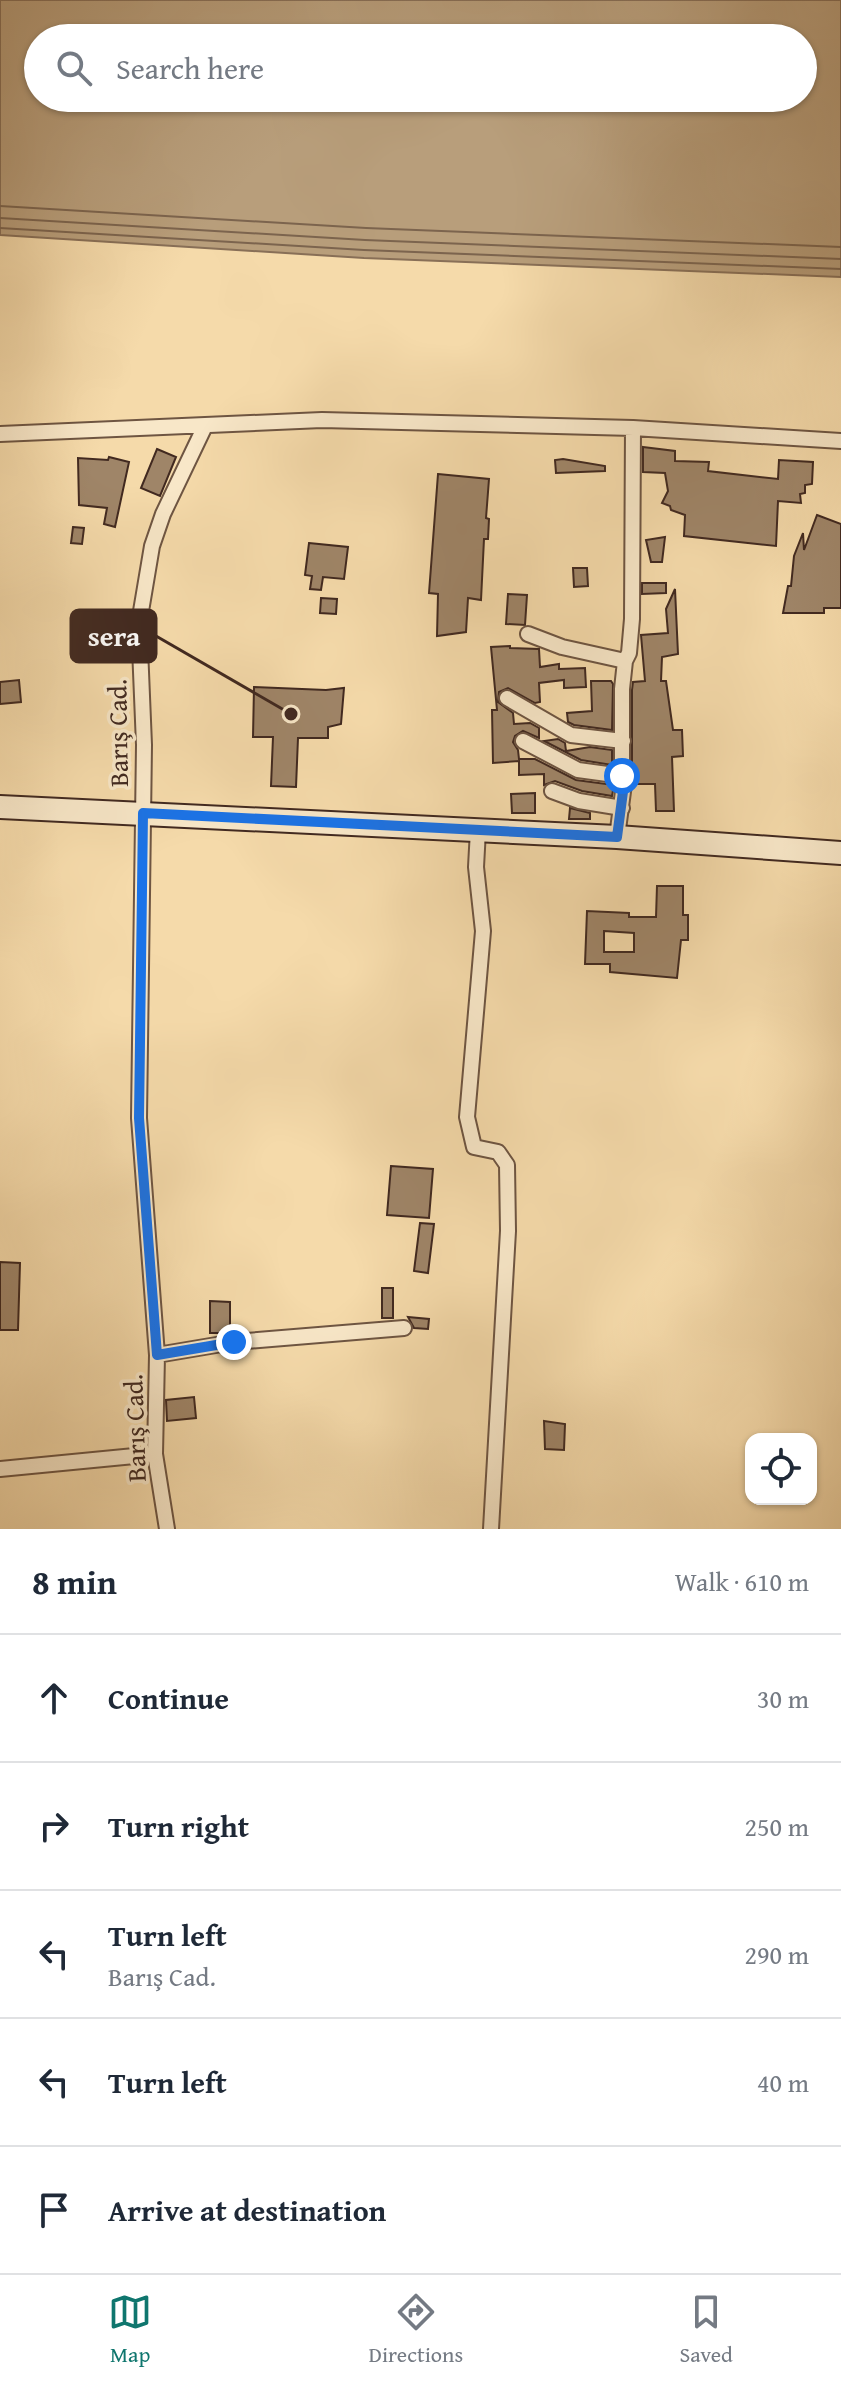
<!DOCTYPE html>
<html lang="en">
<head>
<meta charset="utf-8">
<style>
  body { margin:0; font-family:"Gentium Book Plus",serif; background:#f6f6f7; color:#1f2937 }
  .controls { position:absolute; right:24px; bottom:24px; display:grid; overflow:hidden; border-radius:16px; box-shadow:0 2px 6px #0004 }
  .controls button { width:72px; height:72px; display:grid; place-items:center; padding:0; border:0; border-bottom:2px solid #e0e1e3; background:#fff; color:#1f2937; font:40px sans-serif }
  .stop { position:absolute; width:24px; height:24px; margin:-18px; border:6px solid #1a73e8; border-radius:50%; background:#fff }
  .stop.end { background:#1a73e8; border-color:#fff; box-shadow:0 2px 8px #0008 }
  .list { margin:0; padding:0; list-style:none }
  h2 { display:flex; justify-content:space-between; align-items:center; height:104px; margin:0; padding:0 32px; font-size:34px }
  h2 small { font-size:26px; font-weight:400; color:#747a83 }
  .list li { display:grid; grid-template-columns:52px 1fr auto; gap:24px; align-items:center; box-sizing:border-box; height:128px; padding:0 32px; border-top:2px solid #e0e1e3 }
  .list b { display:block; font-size:30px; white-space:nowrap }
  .list p { margin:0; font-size:26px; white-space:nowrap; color:#747a83 }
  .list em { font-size:26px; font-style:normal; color:#747a83 }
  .icon { flex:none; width:44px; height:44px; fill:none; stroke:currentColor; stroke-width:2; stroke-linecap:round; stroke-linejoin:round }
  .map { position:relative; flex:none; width:841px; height:1529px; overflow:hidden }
  .search { position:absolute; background:#fff; box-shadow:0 2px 6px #0004; left:24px; right:24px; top:24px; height:88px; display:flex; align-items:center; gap:20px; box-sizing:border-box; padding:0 28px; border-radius:44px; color:#747a83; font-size:30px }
  .sheet { height:744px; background:#fff }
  nav { display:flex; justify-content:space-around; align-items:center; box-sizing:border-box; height:112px; border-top:2px solid #e0e1e3; background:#fff; font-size:22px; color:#747a83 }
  nav a { display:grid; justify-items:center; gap:4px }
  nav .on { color:#0f766e }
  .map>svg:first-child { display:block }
  .water { fill:#b89e7b; stroke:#886f57; stroke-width:2; fill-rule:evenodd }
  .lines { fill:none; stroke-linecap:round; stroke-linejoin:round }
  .shore { stroke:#7c644e; stroke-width:2 }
  .building { fill:#9f8568; stroke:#412920; stroke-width:2; fill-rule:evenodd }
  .minor-casing { stroke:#6e5542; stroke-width:18 }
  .secondary-casing { stroke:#412920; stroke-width:26 }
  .minor { stroke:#f8e7c8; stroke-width:14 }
  .secondary { stroke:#f8e7c8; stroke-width:22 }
  .route { stroke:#1a73e8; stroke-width:10 }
  .labels { text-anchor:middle; stroke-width:7; stroke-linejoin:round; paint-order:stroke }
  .street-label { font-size:26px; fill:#412920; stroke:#f8e7c8 }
  .leader { fill:none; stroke:#412920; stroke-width:3 }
  .callout-dot { fill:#412920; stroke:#f8e7c8; stroke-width:3 }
  .callout { fill:#412920; stroke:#412920; stroke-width:3 }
  .callout-label { font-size:28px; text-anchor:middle; font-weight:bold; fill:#fff }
</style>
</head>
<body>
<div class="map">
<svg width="841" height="1529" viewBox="0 0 841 1529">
  <rect width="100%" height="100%" fill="#f5daaa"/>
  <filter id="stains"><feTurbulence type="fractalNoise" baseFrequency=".0025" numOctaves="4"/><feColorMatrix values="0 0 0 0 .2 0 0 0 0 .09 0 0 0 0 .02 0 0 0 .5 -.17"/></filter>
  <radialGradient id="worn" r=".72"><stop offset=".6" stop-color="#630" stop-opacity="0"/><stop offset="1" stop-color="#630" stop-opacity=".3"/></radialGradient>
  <path class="water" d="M0,0H841V277L364,258L0,235ZM38,38H803V98H38Z"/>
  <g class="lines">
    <path class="shore" d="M0,206L366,228L841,247
      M0,218L365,240L841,259
      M0,228L364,250L841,269"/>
  </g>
  <path class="building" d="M643,447L675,451V461L709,462L708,471L778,479L779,460L813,462L812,484L805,485V493L800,494L801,503L778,501L776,546L684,536L685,515L671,510L670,506L662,503L668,491L665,473L643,472Z
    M157,449L176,457L160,496L141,488Z
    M109,457L129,462L115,527L104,524L107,508L79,505L78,458L108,460Z
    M563,459L605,466V471L556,473L555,460Z
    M438,474L489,479L486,518L489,519L488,539H484L481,600L468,598L466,632L437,636L438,594L429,593Z
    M817,515L841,524V608H824V613H783L788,586H791L794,556L803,533L804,550Z
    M73,527L84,528L82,544L71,543Z
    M665,537L662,562H651L646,540Z
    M309,543L348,547L344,579L323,577L321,590L310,589L312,576L305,575Z
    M573,568H587L588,586L574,587Z
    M642,583H666V593L642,594Z
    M675,589L678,654L662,657L661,681H666L673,730H682L683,756L672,757L674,811H656L655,784H634L632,775V690L633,682L645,681L641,635L668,633L666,609Z
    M508,594L527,595L525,625L506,624Z
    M321,598L337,599L336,614L320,613Z
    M97,610L127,613L124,638L94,636Z
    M510,646V648L539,649L540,667L559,664V669L585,668L586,687L564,688V680L539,683L540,702L535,703L508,688L499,692L498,702L513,713L514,724L530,723L539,728V738L523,731L515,736L513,742L518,750L519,759H535L576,780L614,785L612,796L582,791L555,781L544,785V774L519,775V761L493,763L492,710H497L491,647Z
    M19,680L21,702L0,704V682Z
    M591,681H611L613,684L612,730L574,725L568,722L567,713L592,711Z
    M254,687L326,690L344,688L341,724L328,727V738H298L296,787L271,786L273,737H253Z
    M558,739L565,743L566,751L590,747L612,750V765L581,760L544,741Z
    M535,793V813H512L511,794Z
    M570,808L590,813V819H569Z
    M657,886H683V915H688V940H681L677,978L610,972V964H585L587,911L629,913V917H656ZM604,931L634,933V952H604Z
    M391,1166L433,1169L429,1218L387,1215Z
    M420,1223L434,1224L428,1273L414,1271Z
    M0,1262L20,1263L18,1330H0Z
    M382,1288H393V1318H382Z
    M210,1301L230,1302V1333H210Z
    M408,1317L429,1319L428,1329L414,1328Z
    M194,1397L196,1418L167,1421L166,1400Z
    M544,1421L565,1424L564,1450L545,1449Z"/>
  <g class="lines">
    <g class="minor-casing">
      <path id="minor" d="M0,434L322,420L633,428L841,441
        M528,634L562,647L625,661
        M507,698L571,735L623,741
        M523,741L578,770L622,776
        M552,791L579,801L622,808
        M478,830L476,867L483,931L467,1117L474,1147L498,1152L507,1165L508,1231L491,1529
        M617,837L624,784L622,776V689L625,661L629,653L632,619L633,428
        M157,1355L234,1342L404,1328
        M0,1469L155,1454
        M167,1529L155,1454L157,1355L139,1118L144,745L139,623L152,546L163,514L205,426"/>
    </g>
    <g class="secondary-casing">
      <path id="secondary" d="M0,807L617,837L841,853"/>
    </g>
    <use href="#minor" class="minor"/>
    <use href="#secondary" class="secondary"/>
  </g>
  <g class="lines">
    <path class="route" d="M234,1342L157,1355L139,1118L143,813L617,837L624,784L622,776"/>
  </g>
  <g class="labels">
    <g class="street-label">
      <text transform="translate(118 733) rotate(-91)" y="9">Barış Cad.</text>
      <text transform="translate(135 1428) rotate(-92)" y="9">Barış Cad.</text>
    </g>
  </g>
  <path class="leader" d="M291 714L156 636"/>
  <circle class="callout-dot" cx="291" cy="714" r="8"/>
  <rect class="callout" x="71" y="610" width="85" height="52" rx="8"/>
  <g class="callout-label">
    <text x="114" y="646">sera</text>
  </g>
  <rect width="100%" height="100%" filter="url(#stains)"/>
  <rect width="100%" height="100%" fill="url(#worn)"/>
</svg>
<div class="controls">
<button><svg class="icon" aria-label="locate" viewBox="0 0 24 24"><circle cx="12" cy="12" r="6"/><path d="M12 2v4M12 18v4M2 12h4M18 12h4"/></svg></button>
</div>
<div class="stop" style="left:622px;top:776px"></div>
<div class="stop end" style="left:234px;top:1342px"></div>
<div class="search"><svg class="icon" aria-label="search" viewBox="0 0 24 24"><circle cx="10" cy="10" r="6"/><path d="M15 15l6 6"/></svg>Search here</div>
</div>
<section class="sheet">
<h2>8 min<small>Walk · 610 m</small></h2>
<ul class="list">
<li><svg class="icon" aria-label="ahead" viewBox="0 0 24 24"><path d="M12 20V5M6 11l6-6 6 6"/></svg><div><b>Continue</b></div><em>30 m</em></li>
<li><svg class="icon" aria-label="right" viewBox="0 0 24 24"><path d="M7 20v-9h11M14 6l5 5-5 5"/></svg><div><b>Turn right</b></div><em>250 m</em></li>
<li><svg class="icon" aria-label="left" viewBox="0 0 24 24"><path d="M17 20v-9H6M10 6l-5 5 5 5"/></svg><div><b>Turn left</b><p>Barış Cad.</p></div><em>290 m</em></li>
<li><svg class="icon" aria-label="left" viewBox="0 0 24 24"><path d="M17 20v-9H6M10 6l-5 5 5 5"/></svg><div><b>Turn left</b></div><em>40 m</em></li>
<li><svg class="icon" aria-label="arrive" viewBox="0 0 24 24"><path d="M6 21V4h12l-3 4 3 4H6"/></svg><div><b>Arrive at destination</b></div></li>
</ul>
</section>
<nav>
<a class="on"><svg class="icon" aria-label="map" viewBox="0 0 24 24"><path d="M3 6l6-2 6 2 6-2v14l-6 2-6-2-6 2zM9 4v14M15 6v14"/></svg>Map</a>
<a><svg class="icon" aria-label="directions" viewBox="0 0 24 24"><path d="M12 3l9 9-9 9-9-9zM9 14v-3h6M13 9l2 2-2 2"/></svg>Directions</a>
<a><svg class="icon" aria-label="saved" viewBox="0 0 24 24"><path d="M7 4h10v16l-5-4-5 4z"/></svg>Saved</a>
</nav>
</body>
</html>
